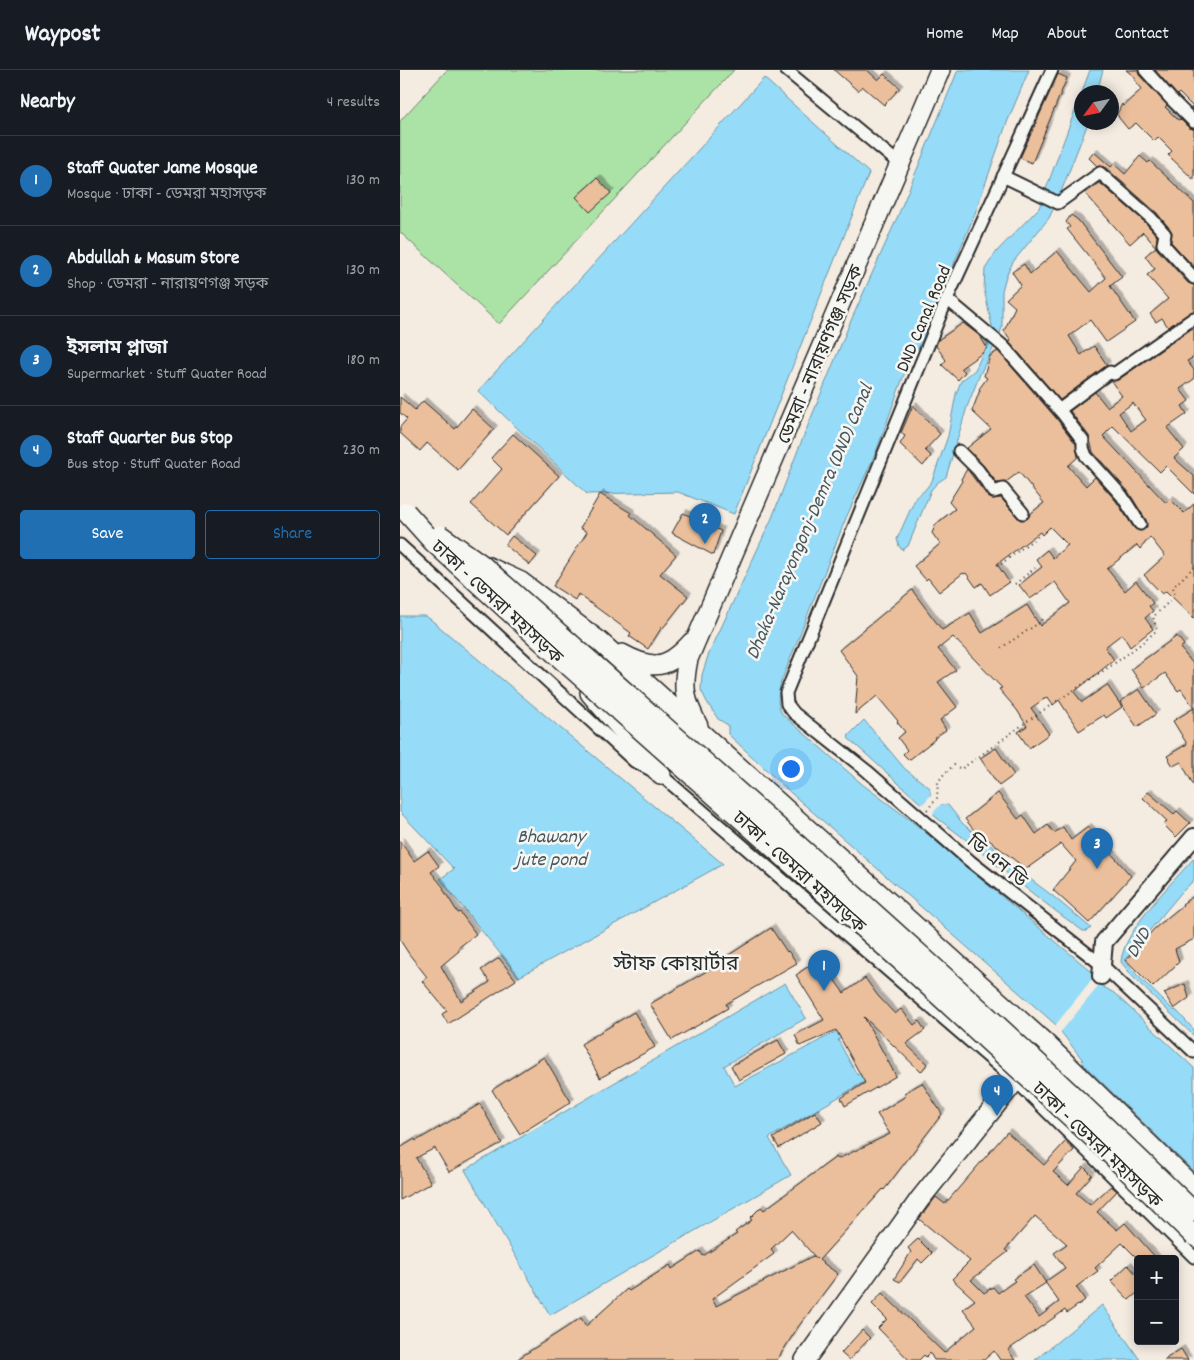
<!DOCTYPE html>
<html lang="en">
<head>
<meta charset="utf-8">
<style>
  body { margin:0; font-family:Dekko,"Noto Sans Bengali",sans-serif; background:#20242c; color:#f1f3f6 }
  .controls { position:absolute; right:15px; bottom:15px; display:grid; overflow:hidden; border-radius:5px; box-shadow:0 2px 12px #0003 }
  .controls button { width:45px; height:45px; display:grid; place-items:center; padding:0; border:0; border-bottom:1px solid #363941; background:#171b24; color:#f1f3f6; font:25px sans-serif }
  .compass { position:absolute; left:674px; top:15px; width:45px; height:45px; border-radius:50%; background:#171b24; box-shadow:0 2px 12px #0003; rotate:237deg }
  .you { position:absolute; left:390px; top:698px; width:18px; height:18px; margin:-12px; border:4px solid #fff; border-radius:50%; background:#1a73e8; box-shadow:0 0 0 8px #1a73e833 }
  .badge { display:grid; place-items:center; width:32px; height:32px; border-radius:50%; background:#1f6fb2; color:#fff; font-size:16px; font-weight:700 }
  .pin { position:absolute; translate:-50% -41px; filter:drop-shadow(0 1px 2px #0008) }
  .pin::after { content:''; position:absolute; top:26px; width:18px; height:15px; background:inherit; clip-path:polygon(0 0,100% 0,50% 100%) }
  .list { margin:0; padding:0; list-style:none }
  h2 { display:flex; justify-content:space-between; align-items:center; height:65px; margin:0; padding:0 20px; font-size:21px }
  h2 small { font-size:16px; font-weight:400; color:#9ea1a6 }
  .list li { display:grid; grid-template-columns:32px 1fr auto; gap:15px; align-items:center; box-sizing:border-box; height:90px; padding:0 20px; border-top:1px solid #363941 }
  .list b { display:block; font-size:19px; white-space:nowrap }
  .list p { margin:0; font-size:16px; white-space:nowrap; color:#9ea1a6 }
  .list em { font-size:16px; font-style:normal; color:#9ea1a6 }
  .actions { display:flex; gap:10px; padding:15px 20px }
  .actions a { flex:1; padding:11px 0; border:1px solid #1f6fb2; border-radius:5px; text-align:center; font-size:18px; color:#1f6fb2 }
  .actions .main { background:#1f6fb2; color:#fff }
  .map { position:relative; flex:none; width:794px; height:1290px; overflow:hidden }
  header { display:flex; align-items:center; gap:30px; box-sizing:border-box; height:70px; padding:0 25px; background:#171b24; border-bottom:1px solid #363941 }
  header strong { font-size:24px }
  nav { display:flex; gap:28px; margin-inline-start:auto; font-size:18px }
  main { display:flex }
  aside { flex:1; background:#171b24 }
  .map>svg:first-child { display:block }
  .green { fill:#abe3a7; stroke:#6b8769 }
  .water { fill:#96dcf8; stroke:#6b95a6 }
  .pier { fill:#f4ebe1 }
  .building { fill:#ebbf9b; stroke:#2b2b2b; fill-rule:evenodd; filter:url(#shadow) }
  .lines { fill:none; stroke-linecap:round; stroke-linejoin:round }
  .street-casing { stroke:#2b2b2b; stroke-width:15 }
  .secondary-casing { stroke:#2b2b2b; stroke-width:20 }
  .primary-casing { stroke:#2b2b2b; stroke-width:22 }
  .path { stroke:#2b2b2b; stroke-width:2; stroke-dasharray:1 4; stroke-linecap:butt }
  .street { stroke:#f6f6f2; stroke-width:11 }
  .secondary { stroke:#f6f6f2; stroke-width:16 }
  .primary { stroke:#f6f6f2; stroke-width:19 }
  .primary-bridge-casing { stroke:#2b2b2b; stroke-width:22; stroke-linecap:butt }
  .primary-bridge { stroke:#f6f6f2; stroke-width:19 }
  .labels { text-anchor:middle; stroke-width:5; stroke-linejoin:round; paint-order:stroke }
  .street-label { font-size:19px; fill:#2b2b2b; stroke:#f6f6f2 }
  .water-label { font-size:20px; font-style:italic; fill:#46575e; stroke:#f6f6f2 }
  .quarter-label { font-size:21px; fill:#2b2b2b; stroke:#f6f6f2 }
</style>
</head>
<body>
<header>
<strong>Waypost</strong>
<nav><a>Home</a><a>Map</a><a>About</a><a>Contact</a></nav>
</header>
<main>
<aside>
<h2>Nearby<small>4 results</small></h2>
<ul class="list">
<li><span class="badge">1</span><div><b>Staff Quater Jame Mosque</b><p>Mosque · ঢাকা - ডেমরা মহাসড়ক</p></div><em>130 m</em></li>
<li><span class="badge">2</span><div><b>Abdullah &amp; Masum Store</b><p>Shop · ডেমরা - নারায়ণগঞ্জ সড়ক</p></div><em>130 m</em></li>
<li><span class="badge">3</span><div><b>ইসলাম প্লাজা</b><p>Supermarket · Stuff Quater Road</p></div><em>180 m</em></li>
<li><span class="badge">4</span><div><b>Staff Quarter Bus Stop</b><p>Bus stop · Stuff Quater Road</p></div><em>230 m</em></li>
</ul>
<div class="actions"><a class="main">Save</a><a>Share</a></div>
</aside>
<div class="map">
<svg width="794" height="1290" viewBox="0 0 794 1290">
  <defs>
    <filter id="shadow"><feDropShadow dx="3.5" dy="-3.5" stdDeviation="0" flood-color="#0004"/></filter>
  </defs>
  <rect width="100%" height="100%" fill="#f4ebe1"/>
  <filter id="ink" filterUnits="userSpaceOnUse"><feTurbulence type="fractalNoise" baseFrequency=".02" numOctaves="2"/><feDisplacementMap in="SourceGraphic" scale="10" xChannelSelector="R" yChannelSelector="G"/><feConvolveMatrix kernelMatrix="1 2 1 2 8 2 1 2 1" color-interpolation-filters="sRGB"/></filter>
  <g filter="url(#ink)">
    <path class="green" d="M47,0H334L99,254L0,162V51Z"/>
    <path class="water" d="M558,0H629L606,55L574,146L518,279L513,280L476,382L446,448L381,612C378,624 376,633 382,644L462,714L514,753L692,902L702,916L714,923L794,998V1102L683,994L682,989L655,954L391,723L328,664V655L318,649L307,632L301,620L302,605L308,586L372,448L398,380L449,255L497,148Z
      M690,0H703L697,22H682Z
      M364,8L469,103L334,444L278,422L187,424L78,321Z
      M681,24L682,52L688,53L659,127L649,148L613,192L606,206L602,221V257L599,267L580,304L567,337L546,407L537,413L531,420L508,476L502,480L499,476L497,469L516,427L524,421L532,411L548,366L556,324L561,311L575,300L593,261L584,219L585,199L597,181L639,138Z
      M0,546H25L30,549L323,794L119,907L40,809L54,799L0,742Z
      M464,650L505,699L530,718L531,726L541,734L548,735L563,754L594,778L597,784L654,827L691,858L686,861H683C652,839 623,816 594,793L590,785L585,784L537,748L448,668L449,665Z
      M794,788V810L780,824L725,890L736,904L773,940L777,941L794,960V966L733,907L721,892C723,861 773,812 794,788Z
      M385,913L406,948L324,996L335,1016L443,958L447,964L438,970L457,1005L467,1000L471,1008L369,1068L391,1105L150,1245L65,1100Z
      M702,1235L740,1290H635Z"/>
    <path class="pier" d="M530,718L533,719V725L548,735L541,734L533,743L535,751L516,733L523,734L531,725Z
      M696,904L702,912L659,964L654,957Z"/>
    <path class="building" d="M434,0H467L478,10L484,4L500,18L484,35L462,16L458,21Z
      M726,0H738L739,5L767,35L765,37L778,50L780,49L789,58L794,59V110L768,85L772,81L758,67L754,71L736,53L728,59L719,48L717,44L722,34L723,36L742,19L734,9L736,8Z
      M755,0H794V41L791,38L793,37L779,23L777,25Z
      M658,4L667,8L632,93L620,88Z
      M694,82L711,97L714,94L725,104L740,86L748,93L750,91L794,133V197L771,172L772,162L757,143L705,97L697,96L689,88Z
      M197,108L211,123L190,142L176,127Z
      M700,113L746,153L757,166L756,176L757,179L788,213L794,215V241L768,257L762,248L756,252L750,244L768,229L747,205L755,199L745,186L756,177L743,162L730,174L685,123Z
      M671,145L678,150L722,207L710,216L735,252L706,272L690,250L669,266L681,285L694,276L707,295L660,330L609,272L611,270L604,261L615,237L606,229L621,215L612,202L624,194L630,204L657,181L691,222L706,208L667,159L670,157L666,152Z
      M563,253L580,266L587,278L581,284L561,298L565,302L558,310L542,295L546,290L536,276L538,270Z
      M794,257V287L787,291L794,300V309L780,319L789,331L782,336L787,344L767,358L784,379L774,388L794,406V424L766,396L760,402L713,356L703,366L766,433L770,429L784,443L794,434V548L766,521L762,524L744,505L765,486L750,467L740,479L737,475L707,499L725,521L736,511L753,533L749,536L753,541L745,548L753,559L730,577L722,564L705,577L714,590L674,622L682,632L707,615L722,637L706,648L704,645L679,661L659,630L653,635L647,627L631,638L649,664L629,678L618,662L627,656L617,640L599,619L602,618L553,567L538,579L556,600L538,612L557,637L540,650L546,660L534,668L535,669L509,690L503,684L507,680L498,668L505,662L497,652L498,651L477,626L455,644L458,606L439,580L512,520L542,560L570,543L582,563L627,535L640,556L670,533L655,512L630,529L619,515L642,497L636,489L647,480L653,488L668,475L650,457L642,465L640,462L597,494L609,512L590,525L582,513L576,517L566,503L564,504L563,503L539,522L528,508L526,510L514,496L540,474L532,463L536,454L555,439L549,432L562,411L561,409L567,399L588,427L592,429L601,428L620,450L627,449L630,444L644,433L619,402L606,412L597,413L583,395L567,378L591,359L572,341L580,320L579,319L587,308L584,306L590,286L598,281L656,348L676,374L678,387L668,396L686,416L695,407L716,431L734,458L741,461L747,457L746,450L728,421L693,382L689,366L670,341L695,322L707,337L722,326L711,311L718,310ZM733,333L746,350L731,361L719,343Z
      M0,327L15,340L23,331L55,359L72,339L94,359L58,400L27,373L20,381L0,363V357L7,349L0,343Z
      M513,335L540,364L525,380L531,386L523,396L500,374L505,366L501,363Z
      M113,364L159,406L106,465L71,434L102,399L91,388Z
      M200,424L231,443L230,445L276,485L260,504L288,526L263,558L262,557L248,579L229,566L231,563L178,524L175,530L153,516L187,462L180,458Z
      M283,443L321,461L313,485L272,463Z
      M112,466L137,486L130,495L105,475Z
      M777,566L784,575L780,578L794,595V716L781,692L773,696L767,686L787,674L773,651L794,638L781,619L778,621L765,603L744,618L731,599Z
      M739,619L756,644L737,657L720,632Z
      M596,678L614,705L599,716L580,688Z
      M748,722L774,744L777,741L790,753L776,767L764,755L767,751L743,728Z
      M598,723L618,749L623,745L636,764L648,755L654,763L663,757L671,770L688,757L731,806L689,853L653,820L676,791L661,774L626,799L580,763L578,765L565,749Z
      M0,771L14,791L28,781L39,796L31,802L44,818L43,819L58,843L60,842L76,864L58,878L59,881L41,896L61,931L90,912L81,900L99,888L116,910L48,954L42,944L47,941L22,911L27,907L9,884L0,870Z
      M794,826V869L775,879L779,892L753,917L726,890L754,859L783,835L782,834Z
      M371,858L387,882L388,881L397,893L326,934L328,938L272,970L250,934L319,894L318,892Z
      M419,889L444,923L465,908L478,926L495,944L501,939L514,955L519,951L525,960L506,974L527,994L521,1002L464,947L496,1006L445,1036L441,1028L465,1013L436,960L400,976L395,965L424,950L396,905Z
      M785,914L789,928L774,939L764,923Z
      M234,942L255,977L200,1008L181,974Z
      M378,970L386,984L339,1010L331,996Z
      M144,987L171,1032L120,1064L92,1020Z
      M522,1013L542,1044L484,1120L483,1119L419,1190L438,1204L398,1257L377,1290H116L181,1248L186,1256L227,1219L229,1221L270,1195L272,1199L300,1181L303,1186L337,1164L335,1162L352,1150L350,1148L361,1137L364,1140L436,1087L438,1089L490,1064L477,1044L506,1026L504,1023ZM391,1160L417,1189L413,1186L316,1236L312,1229L374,1184L371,1179Z
      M80,1034L102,1073L49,1102L35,1078L16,1088L31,1113L0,1130V1078L15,1069L16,1071Z
      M415,1042L422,1052L379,1078L373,1068Z
      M607,1062L644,1095L665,1072L674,1080L653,1102L668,1115L684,1097L692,1105L676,1123L690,1135L711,1116L717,1121L697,1142L717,1160L725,1153L757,1189H738L722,1173L695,1198L698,1201L676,1217L685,1230L667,1243L665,1240L608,1280L615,1290H600L594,1281L584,1290H534L530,1283L526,1287L524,1285L519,1290H509L478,1258L487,1249L472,1234L482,1223L544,1283L576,1256L563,1239L575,1230L552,1209L570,1191L519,1149L536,1127L545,1134ZM635,1146L667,1174L654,1183L665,1198L645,1212L659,1232L639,1247L624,1227L646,1213L634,1195L613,1209L615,1211L598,1223L593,1217L584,1223L571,1210L608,1182L605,1180Z
      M518,1169L532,1183L522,1193L518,1189L500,1212L494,1209L511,1182L508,1178Z
      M728,1195L738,1206V1222L729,1230L711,1211Z
      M462,1260L470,1268L449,1290L441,1283Z
      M781,1279L788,1290H764Z"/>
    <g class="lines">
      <g class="street-casing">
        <path id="street" d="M386,0L501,95
          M652,0L547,229L386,623L387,634L394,643L467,701L570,791L703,896L794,982
          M745,0L770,28L794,52
          M603,106L658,133L700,103L751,148L765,164L763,174L794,208
          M547,229L603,276L662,343L683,371V378L686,386L722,426L740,454
          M659,340L710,302L714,304L794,248
          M559,381L578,400L594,422L603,419L623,443
          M0,475L234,691L261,705L615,1010L794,1187"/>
      </g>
      <g class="secondary-casing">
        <path id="secondary" d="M701,906L704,872L794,767"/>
      </g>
      <g class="primary-casing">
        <path id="primary" d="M86,496L121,512L199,571L645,973L794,1118
          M222,584C253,601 268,599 292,572
          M190,623L261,705
          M298,656C284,629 282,618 288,589L540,0
          M405,1290L520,1129L632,990"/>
      </g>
      <path class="path" d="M601,494L638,466
        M615,514L635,498
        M601,578L642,551L641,549
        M527,740L537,728L538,712L544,704L554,695L561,699C592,678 621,655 651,635C687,611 725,589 757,560L753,547L775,526L773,517L794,497"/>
      <use href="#street" class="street"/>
      <use href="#secondary" class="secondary"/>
      <use href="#primary" class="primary"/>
      <g class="primary-bridge-casing">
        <path id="primary-bridge" d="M6,442L33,472L161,589L510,899L701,1075L794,1166
          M40,465L81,494C320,707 565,917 794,1142"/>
      </g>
      <use href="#primary-bridge" class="primary-bridge"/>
    </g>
  </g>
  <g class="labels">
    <g class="street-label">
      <text transform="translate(522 248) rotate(-67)" y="7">DND Canal Road</text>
      <text transform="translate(419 284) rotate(-67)" y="7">ডেমরা - নারায়ণগঞ্জ সড়ক</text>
      <text transform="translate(98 531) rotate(43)" y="7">ঢাকা - ডেমরা মহাসড়ক</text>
      <text transform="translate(598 790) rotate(39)" y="7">ডি এন ডি</text>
      <text transform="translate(400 801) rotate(42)" y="7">ঢাকা - ডেমরা মহাসড়ক</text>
      <text transform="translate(698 1074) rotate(44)" y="7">ঢাকা - ডেমরা মহাসড়ক</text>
    </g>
    <g class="water-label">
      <text transform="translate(408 451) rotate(-67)" y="7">Dhaka-Narayongonj-Demra (DND) Canal</text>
      <text x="151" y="772">Bhawany<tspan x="151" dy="23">jute pond</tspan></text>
      <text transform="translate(737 872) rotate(-60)" y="7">DND</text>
    </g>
    <g class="quarter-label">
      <text x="276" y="900">স্টাফ কোয়ার্টার</text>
    </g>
  </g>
</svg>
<div class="controls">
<button>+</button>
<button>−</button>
</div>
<svg class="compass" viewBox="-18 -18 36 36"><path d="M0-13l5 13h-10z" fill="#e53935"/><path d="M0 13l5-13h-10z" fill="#9ea1a6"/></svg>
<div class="you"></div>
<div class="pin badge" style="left:424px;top:921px">1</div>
<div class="pin badge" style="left:305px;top:474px">2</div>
<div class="pin badge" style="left:697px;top:799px">3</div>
<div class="pin badge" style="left:597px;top:1046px">4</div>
</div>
</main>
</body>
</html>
